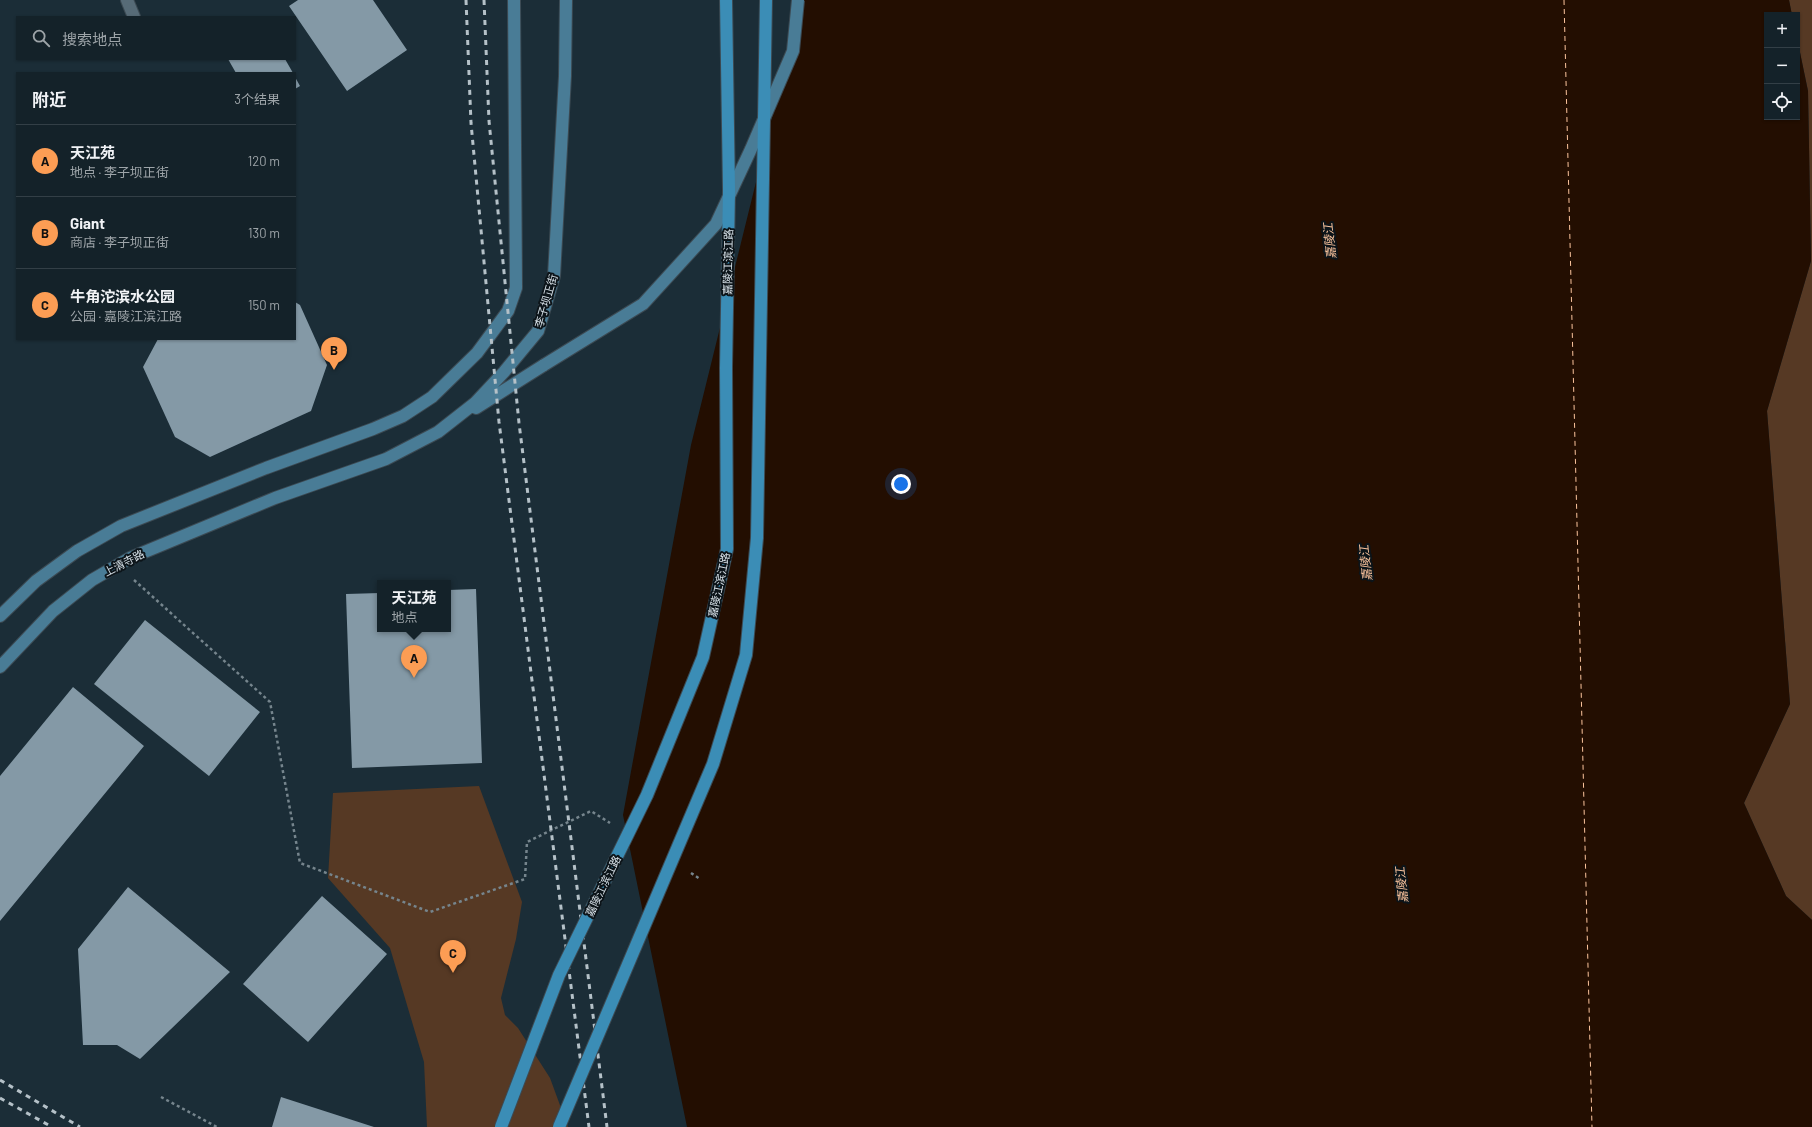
<!DOCTYPE html>
<html lang="zh">
<head>
<meta charset="utf-8">
<style>
  body { margin:0; font-family:Barlow,"Noto Sans SC",sans-serif; background:#1d2a31; color:#f1f3f6 }
  .controls { position:absolute; right:12px; top:12px; display:grid; overflow:hidden; border-radius:0px; box-shadow:0 1px 3px #0004 }
  .controls button { width:36px; height:36px; display:grid; place-items:center; padding:0; border:0; border-bottom:1px solid #333f46; background:#142229; color:#f1f3f6; font:20px sans-serif }
  .you { position:absolute; left:901px; top:484px; width:14px; height:14px; margin:-10px; border:3px solid #fff; border-radius:50%; background:#1a73e8; box-shadow:0 0 0 6px #1a73e833 }
  .badge { display:grid; place-items:center; width:26px; height:26px; border-radius:50%; background:#fc9d54; color:#111; font-size:13px; font-weight:700 }
  .pin { position:absolute; translate:-50% -33px; filter:drop-shadow(0 1px 2px #0008) }
  .pin::after { content:''; position:absolute; top:21px; width:14px; height:12px; background:inherit; clip-path:polygon(0 0,100% 0,50% 100%) }
  .popup { position:absolute; left:377px; top:580px; width:74px; height:52px; box-sizing:border-box; display:grid; place-content:center; border-radius:0px; background:#142229; filter:drop-shadow(0 1px 3px #0005); font-size:13px; white-space:nowrap; color:#9da4a8 }
  .popup b { font-size:15px; color:#f1f3f6 }
  .popup::after { content:''; position:absolute; left:50%; top:100%; margin-left:-8px; border:8px solid transparent; border-top-color:#142229 }
  .list { margin:0; padding:0; list-style:none }
  h2 { display:flex; justify-content:space-between; align-items:center; height:52px; margin:0; padding:0 16px; font-size:17px }
  h2 small { font-size:13px; font-weight:400; color:#9da4a8 }
  .list li { display:grid; grid-template-columns:26px 1fr auto; gap:12px; align-items:center; box-sizing:border-box; height:72px; padding:0 16px; border-top:1px solid #333f46 }
  .list b { display:block; font-size:15px; white-space:nowrap }
  .list p { margin:0; font-size:13px; white-space:nowrap; color:#9da4a8 }
  .list em { font-size:13px; font-style:normal; color:#9da4a8 }
  .icon { flex:none; width:22px; height:22px; fill:none; stroke:currentColor; stroke-width:2; stroke-linecap:round; stroke-linejoin:round }
  .map { position:relative; flex:none; width:1812px; height:1127px; overflow:hidden }
  .search { position:absolute; background:#142229; box-shadow:0 1px 3px #0004; left:16px; top:16px; width:280px; height:44px; display:flex; align-items:center; gap:10px; box-sizing:border-box; padding:0 14px; border-radius:0px; color:#9da4a8; font-size:15px }
  .panel { position:absolute; background:#142229; box-shadow:0 1px 3px #0004; left:16px; top:72px; width:280px; height:268px; border-radius:0px }
  .map>svg:first-child { display:block }
  .green { fill:#563924 }
  .water { fill:#230e01 }
  .lines { fill:none; stroke-linecap:round; stroke-linejoin:round }
  .ferry { stroke:#fcc49d; stroke-width:1; stroke-dasharray:5 4; stroke-linecap:butt }
  .building { fill:#8499a6 }
  .street-casing { stroke:#3c4a53; stroke-width:14 }
  .secondary-casing { stroke:#3c4a53; stroke-width:14 }
  .path { stroke:#76858d; stroke-width:2.5; stroke-dasharray:3 3; stroke-linecap:butt }
  .street { stroke:#576b77; stroke-width:12 }
  .secondary { stroke:#497c96; stroke-width:12 }
  .rail { stroke:#b5c1c8; stroke-width:3; stroke-dasharray:5 5; stroke-linecap:butt }
  .secondary-bridge-casing { stroke:#3c4a53; stroke-width:14; stroke-linecap:butt }
  .primary-bridge-casing { stroke:#3c4a53; stroke-width:14; stroke-linecap:butt }
  .secondary-bridge { stroke:#497c96; stroke-width:12 }
  .primary-bridge { stroke:#3b8db6; stroke-width:12 }
  .labels { text-anchor:middle; stroke-width:4; stroke-linejoin:round; paint-order:stroke }
  .street-label { font-size:11px; fill:#d8e2e9; stroke:#0c1419 }
  .water-label { font-size:12px; font-style:italic; fill:#fcc49d; stroke:#0c1419 }
</style>
</head>
<body>
<div class="map">
<svg width="1812" height="1127" viewBox="0 0 1812 1127">
  <rect width="100%" height="100%" fill="#1b2d37"/>
  <path class="green" d="M1789,0H1812V920L1786,896L1744,803L1790,704L1767,411L1811,261L1808,91L1797,38V15H1792Z
    M479,786L522,902L516,939L501,998L505,1015L518,1028L550,1078L568,1127H427L424,1062L390,948L328,878L333,793Z"/>
  <path class="water" d="M801,0H1789L1792,15H1767V117H1797V38L1808,91L1811,261L1767,411L1790,704L1744,803L1786,896L1812,920V1127H687L623,815L691,445Z"/>
  <g class="lines">
    <path class="ferry" d="M1564,0L1592,1127"/>
  </g>
  <path class="building" d="M298,0H373L407,50L347,91L289,6Z
    M228,59H285L293,73H236Z
    M295,77L300,86L295,89Z
    M295,302L300,305L327,365L311,411L210,457L175,437L143,367L158,339H295Z
    M476,589L482,763L352,768L346,594L380,593V629H448V590Z
    M145,620L260,712L209,776L94,684Z
    M73,687L144,746L0,921V776Z
    M128,887L230,972L140,1059L117,1045H83L78,949Z
    M322,896L387,954L308,1042L243,984Z
    M281,1097L374,1127H272Z"/>
  <g class="lines">
    <g class="street-casing">
      <path id="street" d="M127,0L134,17"/>
    </g>
    <g class="secondary-casing">
      <path id="secondary" d="M476,408L544,365
        M0,616L36,581L77,551L121,526L266,468L373,429L403,416L432,397L477,353L508,311L516,288L514,0
        M0,667L53,611L92,580L130,558L275,498L386,459L438,432L475,403L504,372L538,331L554,276L565,76L566,0"/>
    </g>
    <path class="path" d="M134,580L270,702L300,863L430,912L525,879L527,842L591,811L610,823
      M691,873L700,879
      M161,1097L217,1127"/>
    <use href="#street" class="street"/>
    <use href="#secondary" class="secondary"/>
    <path class="rail" d="M466,0L471,123L499,422L589,1127
      M484,0L489,121L519,423L607,1127
      M0,1080L80,1127
      M0,1098L52,1127"/>
    <g class="secondary-bridge-casing">
      <path id="secondary-bridge" d="M544,365L643,304L716,224L751,149L793,51L798,0"/>
    </g>
    <g class="primary-bridge-casing">
      <path id="primary-bridge" d="M501,1127L559,975L647,795L703,657L727,549L726,368L729,190L726,0
        M559,1127L713,764L746,655L757,538L766,0"/>
    </g>
    <use href="#secondary-bridge" class="secondary-bridge"/>
    <use href="#primary-bridge" class="primary-bridge"/>
  </g>
  <g class="labels">
    <g class="street-label">
      <text transform="translate(728 262) rotate(-89)" y="4">嘉陵江滨江路</text>
      <text transform="translate(546 301) rotate(-74)" y="4">李子坝正街</text>
      <text transform="translate(124 563) rotate(-27)" y="4">上清寺路</text>
      <text transform="translate(719 585) rotate(-78)" y="4">嘉陵江滨江路</text>
      <text transform="translate(603 886) rotate(-64)" y="4">嘉陵江滨江路</text>
    </g>
    <g class="water-label">
      <text transform="translate(1330 241) rotate(-96)" y="4">嘉陵江</text>
      <text transform="translate(1366 563) rotate(-96)" y="4">嘉陵江</text>
      <text transform="translate(1402 885) rotate(-96)" y="4">嘉陵江</text>
    </g>
  </g>
</svg>
<div class="controls">
<button>+</button>
<button>−</button>
<button><svg class="icon" aria-label="locate" viewBox="0 0 24 24"><circle cx="12" cy="12" r="6"/><path d="M12 2v4M12 18v4M2 12h4M18 12h4"/></svg></button>
</div>
<div class="you"></div>
<div class="pin badge" style="left:414px;top:678px">A</div>
<div class="popup"><b>天江苑</b>地点</div>
<div class="pin badge" style="left:334px;top:370px">B</div>
<div class="pin badge" style="left:453px;top:973px">C</div>
<div class="search"><svg class="icon" aria-label="search" viewBox="0 0 24 24"><circle cx="10" cy="10" r="6"/><path d="M15 15l6 6"/></svg>搜索地点</div>
<section class="panel">
<h2>附近<small>3个结果</small></h2>
<ul class="list">
<li><span class="badge">A</span><div><b>天江苑</b><p>地点 · 李子坝正街</p></div><em>120 m</em></li>
<li><span class="badge">B</span><div><b>Giant</b><p>商店 · 李子坝正街</p></div><em>130 m</em></li>
<li><span class="badge">C</span><div><b>牛角沱滨水公园</b><p>公园 · 嘉陵江滨江路</p></div><em>150 m</em></li>
</ul>
</section>
</div>
</body>
</html>
